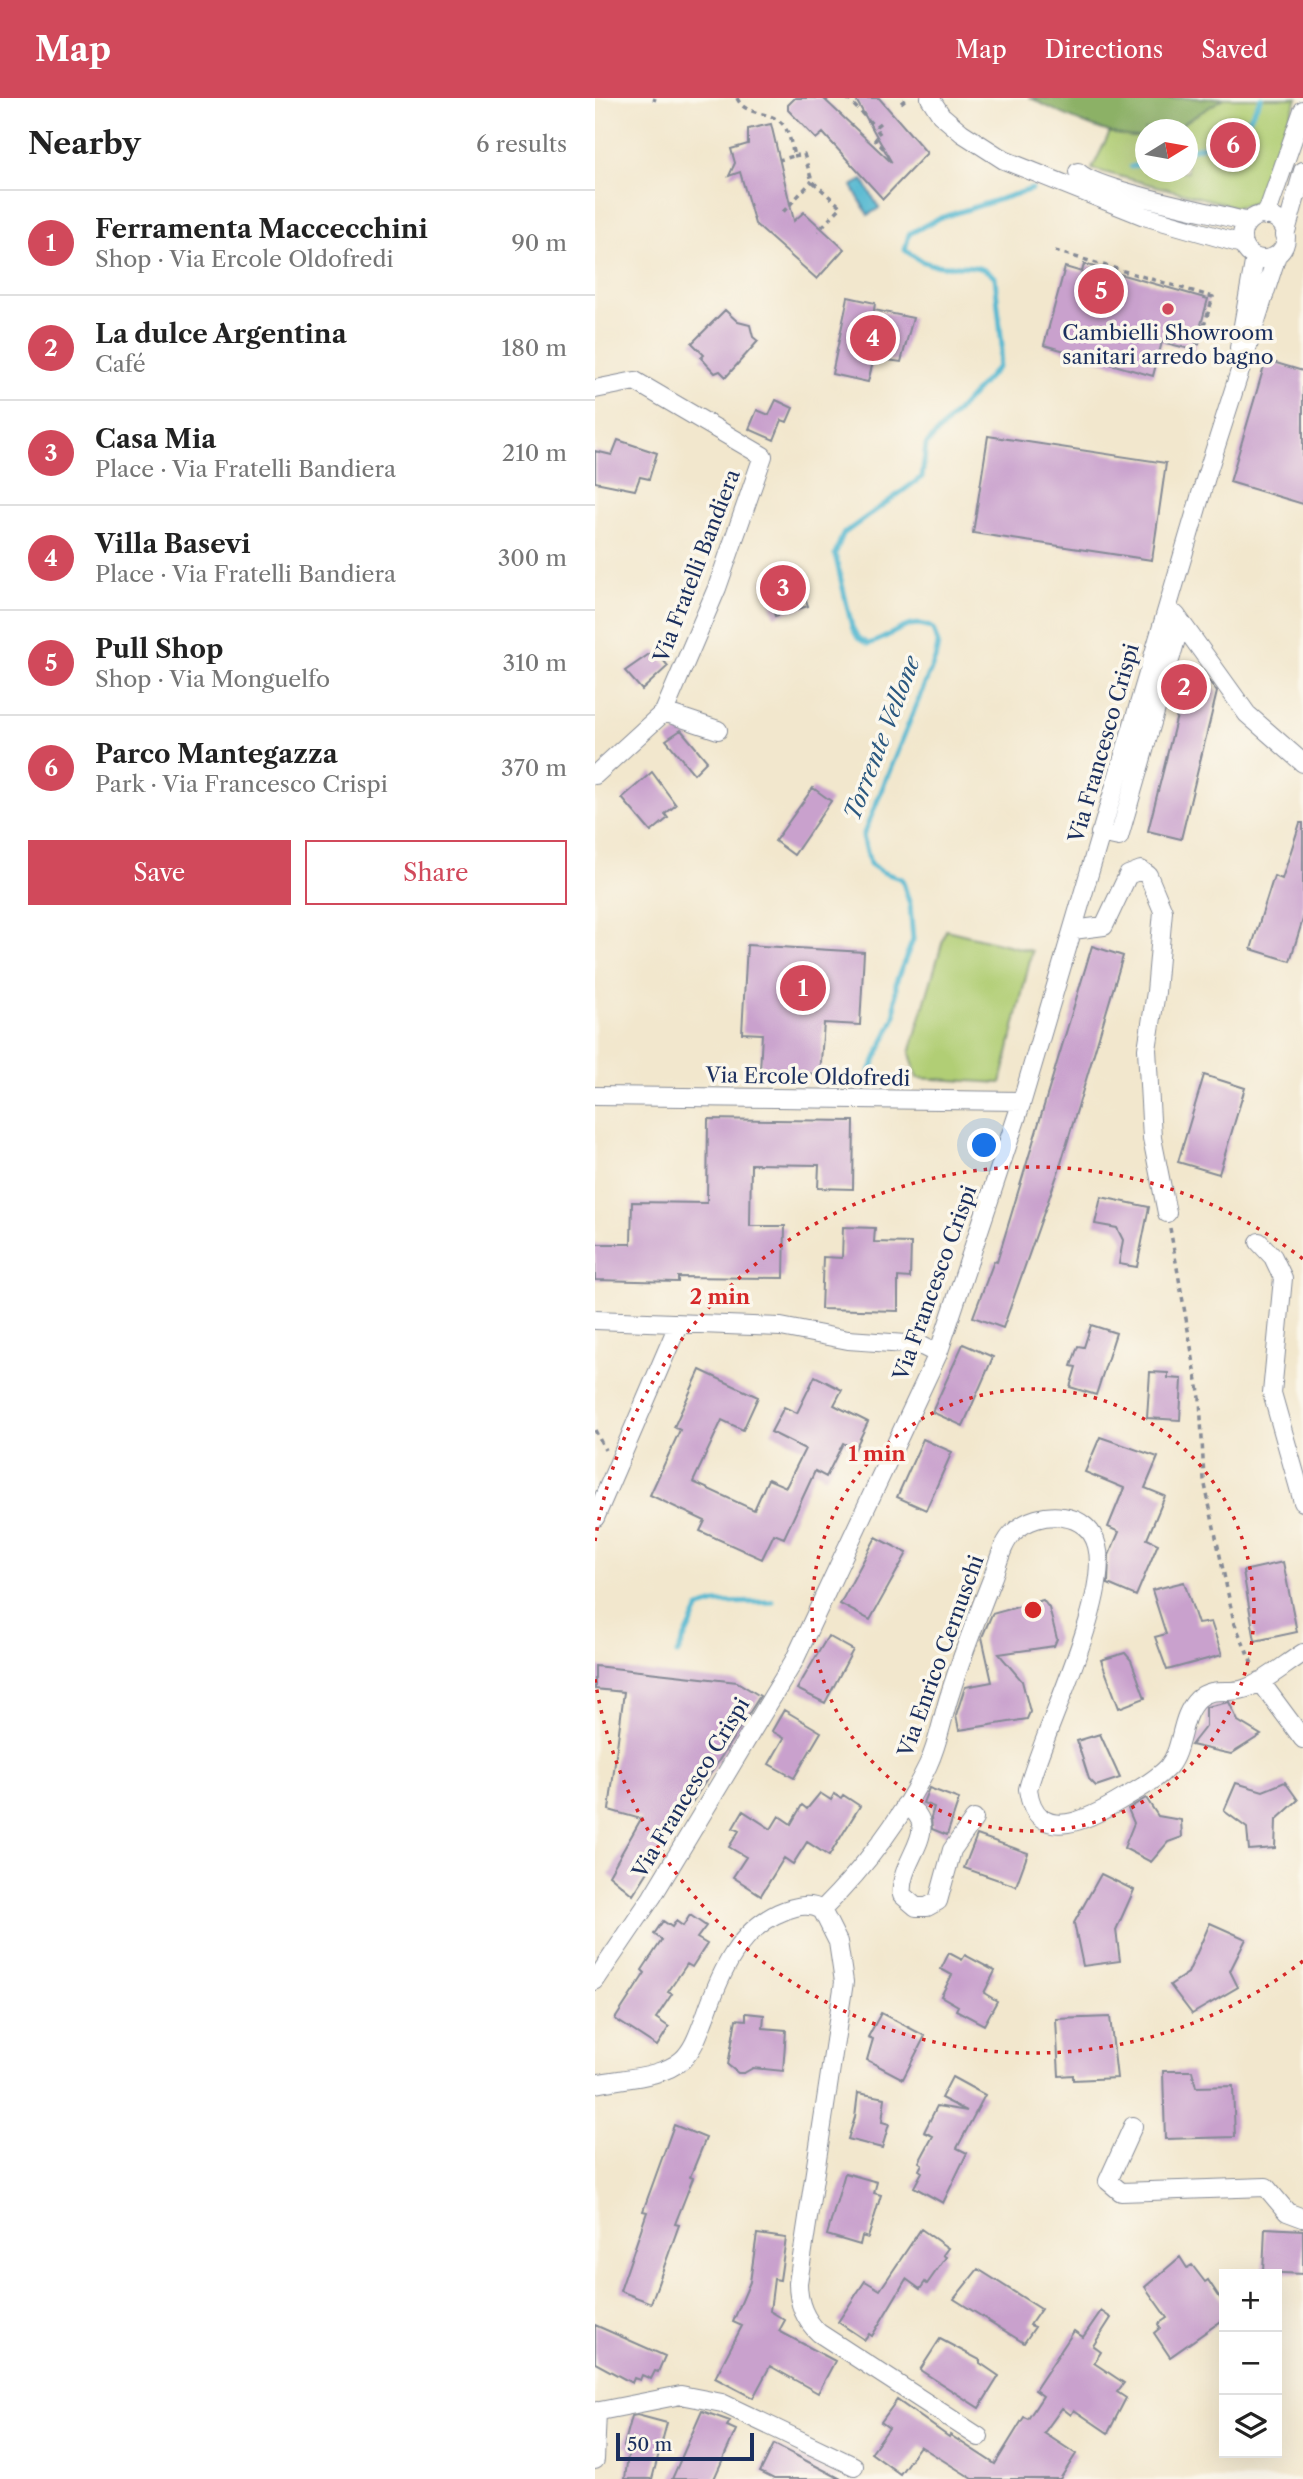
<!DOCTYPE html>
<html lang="en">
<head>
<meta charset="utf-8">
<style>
  body { margin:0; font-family:"Libre Caslon Text",serif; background:#f6f6f6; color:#222 }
  .controls { position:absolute; right:21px; bottom:21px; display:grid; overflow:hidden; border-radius:0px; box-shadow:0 7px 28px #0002 }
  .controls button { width:63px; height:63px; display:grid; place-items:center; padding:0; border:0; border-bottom:2px solid #e0e0e0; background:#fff; color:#222; font:35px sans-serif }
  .compass { position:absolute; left:540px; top:21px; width:63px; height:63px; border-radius:50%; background:#fff; box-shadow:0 7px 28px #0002; rotate:79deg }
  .scale { position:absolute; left:21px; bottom:18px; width:138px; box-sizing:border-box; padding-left:7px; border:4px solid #1b2f5e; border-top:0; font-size:19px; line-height:24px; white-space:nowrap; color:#1b2f5e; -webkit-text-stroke:5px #fbf7ec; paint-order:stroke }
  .you { position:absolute; left:390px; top:1048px; width:24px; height:24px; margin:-18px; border:5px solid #fff; border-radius:50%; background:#1a73e8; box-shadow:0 0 0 10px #1a73e833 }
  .badge { display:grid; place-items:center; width:46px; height:46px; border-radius:50%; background:#d1495b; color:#fff; font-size:23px; font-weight:700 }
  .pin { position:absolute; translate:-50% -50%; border:4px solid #fff; box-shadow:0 2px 7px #0006 }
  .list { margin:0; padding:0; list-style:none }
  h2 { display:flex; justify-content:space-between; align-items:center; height:91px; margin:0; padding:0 28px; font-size:30px }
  h2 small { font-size:23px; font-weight:400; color:#767676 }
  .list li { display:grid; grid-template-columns:46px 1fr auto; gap:21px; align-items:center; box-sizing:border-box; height:105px; padding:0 28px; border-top:2px solid #e0e0e0 }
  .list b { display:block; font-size:26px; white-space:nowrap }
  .list p { margin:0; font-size:23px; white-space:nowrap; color:#767676 }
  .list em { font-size:23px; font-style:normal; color:#767676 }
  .actions { display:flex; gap:14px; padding:21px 28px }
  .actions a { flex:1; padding:16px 0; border:2px solid #d1495b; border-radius:0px; text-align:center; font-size:24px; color:#d1495b }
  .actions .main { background:#d1495b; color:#fff }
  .icon { flex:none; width:38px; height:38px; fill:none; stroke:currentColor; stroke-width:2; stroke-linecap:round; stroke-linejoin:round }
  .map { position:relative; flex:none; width:708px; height:2381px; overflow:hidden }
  header { display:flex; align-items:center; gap:42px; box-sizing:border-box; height:98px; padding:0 35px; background:#d1495b; color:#fff }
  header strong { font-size:33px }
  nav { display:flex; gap:38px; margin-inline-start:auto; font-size:24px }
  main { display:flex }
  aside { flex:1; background:#fff }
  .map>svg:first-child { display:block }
  .green { fill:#b1ce75; stroke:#667e6a; stroke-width:2; fill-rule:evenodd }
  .forest { fill:#8cb166; stroke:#547062; stroke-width:2 }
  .water { fill:#51b7d0; stroke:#367397; stroke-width:2 }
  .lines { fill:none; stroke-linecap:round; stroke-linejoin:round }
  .stream { stroke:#51b7d0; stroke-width:5 }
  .building { fill:#c9a1cd }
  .minor-casing { stroke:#868b96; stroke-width:20 }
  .path { stroke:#868b96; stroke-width:3.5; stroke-dasharray:5 5; stroke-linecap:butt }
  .minor { stroke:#fff; stroke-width:18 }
  .ring { fill:none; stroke:#d62828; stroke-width:3.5; stroke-dasharray:3.5 7 }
  .poi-dot { fill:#d1495b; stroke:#fbf7ec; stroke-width:2.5 }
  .labels { text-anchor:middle; stroke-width:7; stroke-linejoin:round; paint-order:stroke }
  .poi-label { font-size:21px; fill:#1b2f5e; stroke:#fbf7ec }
  .street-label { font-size:21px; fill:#1b2f5e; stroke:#fbf7ec }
  .water-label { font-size:23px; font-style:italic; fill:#2b5880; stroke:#fbf7ec }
  .centre { fill:#d62828; stroke:#fbf7ec; stroke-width:3.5 }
  .ring-label { font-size:21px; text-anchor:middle; font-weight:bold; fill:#d62828; stroke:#fbf7ec; stroke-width:7; stroke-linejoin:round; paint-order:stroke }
</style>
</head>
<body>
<header>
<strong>Map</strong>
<nav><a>Map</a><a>Directions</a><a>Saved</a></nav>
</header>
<main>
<aside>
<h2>Nearby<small>6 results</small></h2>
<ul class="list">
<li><span class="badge">1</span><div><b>Ferramenta Maccecchini</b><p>Shop · Via Ercole Oldofredi</p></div><em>90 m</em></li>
<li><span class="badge">2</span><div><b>La dulce Argentina</b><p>Café</p></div><em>180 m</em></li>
<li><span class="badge">3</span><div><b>Casa Mia</b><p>Place · Via Fratelli Bandiera</p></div><em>210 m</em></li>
<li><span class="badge">4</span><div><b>Villa Basevi</b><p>Place · Via Fratelli Bandiera</p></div><em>300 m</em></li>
<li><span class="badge">5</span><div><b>Pull Shop</b><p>Shop · Via Monguelfo</p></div><em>310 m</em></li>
<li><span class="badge">6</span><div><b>Parco Mantegazza</b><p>Park · Via Francesco Crispi</p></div><em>370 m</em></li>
</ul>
<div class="actions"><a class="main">Save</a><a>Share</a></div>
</aside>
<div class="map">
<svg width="708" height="2381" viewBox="0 0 708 2381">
  <rect width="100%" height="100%" fill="#fbf7ec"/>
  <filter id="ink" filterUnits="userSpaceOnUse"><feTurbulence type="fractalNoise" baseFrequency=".0143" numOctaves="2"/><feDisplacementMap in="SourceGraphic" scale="14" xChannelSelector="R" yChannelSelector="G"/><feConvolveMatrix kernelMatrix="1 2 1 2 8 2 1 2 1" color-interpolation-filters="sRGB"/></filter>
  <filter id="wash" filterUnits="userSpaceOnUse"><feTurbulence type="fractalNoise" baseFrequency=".00686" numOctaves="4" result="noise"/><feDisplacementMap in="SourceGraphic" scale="28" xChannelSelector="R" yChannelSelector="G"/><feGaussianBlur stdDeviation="1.57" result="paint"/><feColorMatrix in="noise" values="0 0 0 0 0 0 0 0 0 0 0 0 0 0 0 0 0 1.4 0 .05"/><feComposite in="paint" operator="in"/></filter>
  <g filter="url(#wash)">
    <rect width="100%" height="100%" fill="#f2e7cd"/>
    <path class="green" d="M436,0H702L678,60L668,95L656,106L641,109L497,71L515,34ZM550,32H592V74H550Z
      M351,832L437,853L406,985L322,980L315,955Z"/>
    <path class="forest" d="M436,0H629L579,31L550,32V38C526,45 459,13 436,0Z"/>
    <path class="water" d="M268,82L284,110L273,117L257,88Z"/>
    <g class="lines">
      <path class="stream" d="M592,53L645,37L666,0
        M536,69L550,65
        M275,990V973L300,919L301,884L318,842L315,807L307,781L287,774L275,766L268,738L340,561L343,546L338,531C314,516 296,541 273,546L263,540L257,529L240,456L248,436L327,379L331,347L403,269L407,248L400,179C381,160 352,174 329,164C323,162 316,156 310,152L314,136L342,121L437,91
        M82,1556L104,1510L121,1505L178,1504"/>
    </g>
    <g id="blocks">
      <path class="building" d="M200,0H228L297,65L260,0H284L332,55L288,101L228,35L221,41L193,12V7Z
        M176,26L199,123L209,114L249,151L222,181L160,126L145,74L134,78L140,65L136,51L153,46V31Z
        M489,166L613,201L599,252L567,244L558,278L449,247L470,169L487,174Z
        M253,199L280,205L279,212L318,220L306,264L279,260L273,284L237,276Z
        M130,212L143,224L155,227L158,239L163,243L131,279L125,273L120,275L106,260L109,257L97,245Z
        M671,262L708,273V406L635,384Z
        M181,302L198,310L192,324L187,322L179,342L154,331L162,312L174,317Z
        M393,338L571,365L557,462L378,435Z
        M23,342L62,355L54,381L45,379L40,392L0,384V353L17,357Z
        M194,472L197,481L203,479L213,508L180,518L167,481Z
        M60,552L73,568L47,592L30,573Z
        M593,574L614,583L622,594L586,741L553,733Z
        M86,632L112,663L99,676L71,642Z
        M57,674L81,707L70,716L73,720L56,734L27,700Z
        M218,690L236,703L199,757L180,743Z
        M705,725H708V821L695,863L656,851L679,778L687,781Z
        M152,847L269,854L265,927L229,925L225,976L165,973L167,936L147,935Z
        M497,848L528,858L464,1072L408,1230L378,1219L399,1163L402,1164Z
        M609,977L650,990L624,1076L583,1064Z
        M113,1021L259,1023L258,1091L223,1090L224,1067L156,1066L155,1128H190L189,1180L83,1179V1184L0,1182V1146H36L37,1104L112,1105Z
        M506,1099L554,1109L542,1169L524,1166L528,1142L522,1130L500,1126Z
        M248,1129L280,1130L279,1144L316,1145L315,1180L303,1179V1213L226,1211L228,1159L247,1160Z
        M496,1227L521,1235L501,1297L475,1289L481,1269L476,1268L483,1248L489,1249Z
        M368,1246L398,1259L368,1328L337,1314Z
        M105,1272L163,1299L148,1332L127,1322L98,1384L159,1412L173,1381L191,1389L210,1351L176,1334L189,1309L202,1315L220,1278L247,1292L239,1307L273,1324L260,1351L248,1345L231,1379L220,1373L189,1440L179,1436L167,1461L105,1433L110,1423L55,1397L85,1332L79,1329Z
        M555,1274L573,1275V1280L587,1281L585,1322L552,1320Z
        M505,1339L563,1359L550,1390L570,1398L552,1441L563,1446L541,1498L513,1486L514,1457L524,1434L513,1429L529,1390L490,1374Z
        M328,1341L357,1354L331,1412L302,1399Z
        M281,1439L312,1455L275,1522L245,1506Z
        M688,1464L702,1534L660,1543L648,1473Z
        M589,1484L603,1526L616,1524L627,1557L572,1572L560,1539L571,1536L557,1492Z
        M448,1502L454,1510L462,1541L459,1548L404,1556L427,1583L435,1614L432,1621L364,1632L361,1617L370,1589L397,1584L387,1539L397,1516Z
        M233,1538L258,1552L230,1605L202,1591Z
        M530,1555L536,1562L550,1600L524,1610L506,1562Z
        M0,1568L142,1584L165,1598L38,1797L14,1777L46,1721L14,1712L29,1594L0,1591Z
        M634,1604L643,1623L666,1637L636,1656L596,1647L611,1628V1609Z
        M189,1612L226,1634L199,1680L174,1666L189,1640L177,1633Z
        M505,1636L525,1680L501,1688L494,1681L482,1643Z
        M690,1684L703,1702L681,1722L680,1750L654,1752L652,1730L629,1713L641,1685L668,1693Z
        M334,1690L364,1701L352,1737L337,1731L336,1719L339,1709L328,1705Z
        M225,1695L236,1702L239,1696L246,1700L248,1697L265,1708L234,1758L212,1744L198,1766L189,1760L166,1797L138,1779L151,1759L134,1749L144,1733L138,1730L148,1713L176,1731L184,1718L196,1726L207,1707L212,1711Z
        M551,1700L563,1718L586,1722L587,1739L573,1744L556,1764L529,1750L539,1725L533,1711Z
        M382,1737L433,1755L421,1788L369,1770Z
        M506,1776L539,1792L521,1832L525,1863L488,1868L479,1825Z
        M95,1817L111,1828L102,1840L112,1846L97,1869L92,1866L73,1894L77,1896L61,1920L74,1929L62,1948L20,1921L50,1875L47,1872L67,1842L59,1836L68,1823L77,1829L81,1823L88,1828Z
        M615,1825L651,1841L635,1873L643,1889L597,1916L575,1887L593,1875Z
        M354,1855L367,1862L370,1857L400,1873L389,1895L402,1903L389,1927L361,1912L363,1908L346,1898L357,1877L346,1871Z
        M151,1915L169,1917L168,1930L191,1932L188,1973L158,1970L149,1975H143L133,1967L141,1921L151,1922Z
        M286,1915L330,1938L308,1981L272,1962L278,1941L273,1939Z
        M515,1919L522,1980L478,1982V1977L464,1978L461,1921Z
        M568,1973H597L601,1989L638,1988L640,2039L570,2041Z
        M357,1979L390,1997L362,2050L372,2055L348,2105L319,2089L327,2074L324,2072L327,2066L324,2064L338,2038L329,2034L342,2008L372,2013L346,2000Z
        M263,1995L290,2000L287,2024L294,2026L287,2050L253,2041L260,2019Z
        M79,2027L111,2040L95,2079L98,2080L80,2126L84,2127L56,2205L25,2193L52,2114L48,2113Z
        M250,2075L282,2084L279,2095L286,2097L273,2140L267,2138L265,2147L232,2137Z
        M670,2130L708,2132V2176L668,2174Z
        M326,2131L353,2150L348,2157L351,2159L332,2186L330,2184L325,2191L311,2181L277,2238L274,2236L270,2242L243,2224L270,2183L285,2192Z
        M162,2136L191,2140L185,2182L179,2181L175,2213L190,2222L184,2233L240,2263L223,2295L175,2268L158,2300L120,2280L147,2228L138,2224L155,2184Z
        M585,2159L592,2170L597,2167L610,2184L613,2182L629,2206V2221L575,2259L559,2235L565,2230L563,2226L572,2220L550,2189Z
        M383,2171L446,2211L435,2227L440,2229L429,2245L359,2201Z
        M506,2213L516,2220L498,2248L506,2254L499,2265L529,2285L522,2294L531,2300L513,2335L479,2312L476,2317L467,2310L449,2335L481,2356L465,2381H378L325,2348L305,2376L276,2355L294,2330L286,2324L302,2302L354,2339L355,2337L400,2366L429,2319L433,2321L448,2298L440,2292L479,2233L488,2239Z
        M0,2227L70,2258L63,2274L60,2273L56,2281L47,2277L45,2282L39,2280L37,2285L0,2265Z
        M345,2241L385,2262V2265L404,2278L384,2310L325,2272Z
        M107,2313L135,2323L132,2328L141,2332L119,2381H77Z
        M42,2317L72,2325L57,2381H30L34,2349L29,2348L37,2318Z
        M179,2346L246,2381H179L165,2374Z"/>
    </g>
  </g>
  <g filter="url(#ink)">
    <use href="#blocks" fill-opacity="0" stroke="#868b96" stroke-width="2"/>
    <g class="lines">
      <g class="minor-casing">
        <path id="minor" d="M335,0L346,17L367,35L409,62L549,118L647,146
          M483,74C503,93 620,115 653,124
          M647 139a22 22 0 1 1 44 0a22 22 0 1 1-44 0Z
          M671,118L708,12
          M690,137L708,73
          M644,250L660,159
          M0,291L40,283L168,358L122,490L69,614L0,677
          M581,517L652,616L708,665
          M69,614L123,632
          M505,735L524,739L586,524
          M478,832L509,828L533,777L546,772L553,777L568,813L561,894L552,951L557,1040L572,1115
          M0,998L427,1003
          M664,1144L678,1159L688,1180L677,1295L708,1404
          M0,1222L186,1229L253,1242L325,1247L343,1256
          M0,1420L83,1227
          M665,1583L708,1641
          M310,1707C351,1729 302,1762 307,1797L321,1809H332L343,1803L357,1752L379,1721
          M227,1812C269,1770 307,1721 333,1667C344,1644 347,1620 355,1596C367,1557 382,1519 397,1481C403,1466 407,1445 419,1434C431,1422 451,1416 468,1419C484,1421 498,1431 502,1448C516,1501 448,1633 433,1691C441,1751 498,1719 529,1700C544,1691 561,1682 573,1669C589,1650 584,1619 603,1601C617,1588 633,1596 649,1591C670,1584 689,1567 708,1555
          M0,1883L57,1799L199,1563L343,1256L427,1003L611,379L682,157
          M0,1986C26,1980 67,1980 87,1962C99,1951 104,1934 110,1919C125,1876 144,1829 191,1812C203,1808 215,1805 227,1812L243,1844L249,1884L203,2185C203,2204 210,2222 224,2235L384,2339
          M538,2028L513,2083L526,2094L671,2089L692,2114L708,2120
          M0,2314L86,2297L127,2305L259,2368
          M0,2362L2,2313"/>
      </g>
      <path class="path" d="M142,0C151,21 180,10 191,31C195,38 197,50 199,58L184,62
        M252,0L280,29
        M231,2L233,0
        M59,3L60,0
        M306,5L312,0
        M285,25L280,29L285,36L280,42L289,51
        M199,58L209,56L217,83L246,109L223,133
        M188,114L217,83
        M460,153L618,199L599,260
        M575,1130L605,1300L609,1382L639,1524L658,1568
        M0,1332L10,1352"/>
      <use href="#minor" class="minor"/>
    </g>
  </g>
  <g class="ring">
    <circle cx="438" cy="1512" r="221"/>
    <path d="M708 1863A443 443 0 0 1 0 1581M0 1443A443 443 0 0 1 708 1161"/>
  </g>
  <circle class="poi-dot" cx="573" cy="211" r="7"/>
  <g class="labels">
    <g class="poi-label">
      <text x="573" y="242">Cambielli Showroom<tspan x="573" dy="24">sanitari arredo bagno</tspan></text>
    </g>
    <g class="street-label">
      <text transform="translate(102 468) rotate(-69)" y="7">Via Fratelli Bandiera</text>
      <text transform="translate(509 645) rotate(-74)" y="7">Via Francesco Crispi</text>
      <text transform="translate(213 979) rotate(1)" y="7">Via Ercole Oldofredi</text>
      <text transform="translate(340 1185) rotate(-70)" y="7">Via Francesco Crispi</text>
      <text transform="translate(346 1558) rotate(-70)" y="7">Via Enrico Cernuschi</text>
      <text transform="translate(96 1690) rotate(-59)" y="7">Via Francesco Crispi</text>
    </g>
    <g class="water-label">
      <text transform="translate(287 640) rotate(-69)" y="8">Torrente Vellone</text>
    </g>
  </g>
  <circle cx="438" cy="1512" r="10" class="centre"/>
  <g class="ring-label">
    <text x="125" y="1206">2 min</text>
    <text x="282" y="1363">1 min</text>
  </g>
</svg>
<div class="controls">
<button>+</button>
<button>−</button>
<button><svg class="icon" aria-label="layers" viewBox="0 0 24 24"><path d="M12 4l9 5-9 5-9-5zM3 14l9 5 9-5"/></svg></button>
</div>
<svg class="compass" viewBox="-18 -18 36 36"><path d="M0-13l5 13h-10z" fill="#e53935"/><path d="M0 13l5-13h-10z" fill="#767676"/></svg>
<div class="scale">50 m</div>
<div class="you"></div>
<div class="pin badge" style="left:208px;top:890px">1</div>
<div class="pin badge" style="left:589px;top:589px">2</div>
<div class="pin badge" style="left:188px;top:490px">3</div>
<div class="pin badge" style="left:278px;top:240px">4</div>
<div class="pin badge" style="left:506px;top:193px">5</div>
<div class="pin badge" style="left:638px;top:47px">6</div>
</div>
</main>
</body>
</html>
